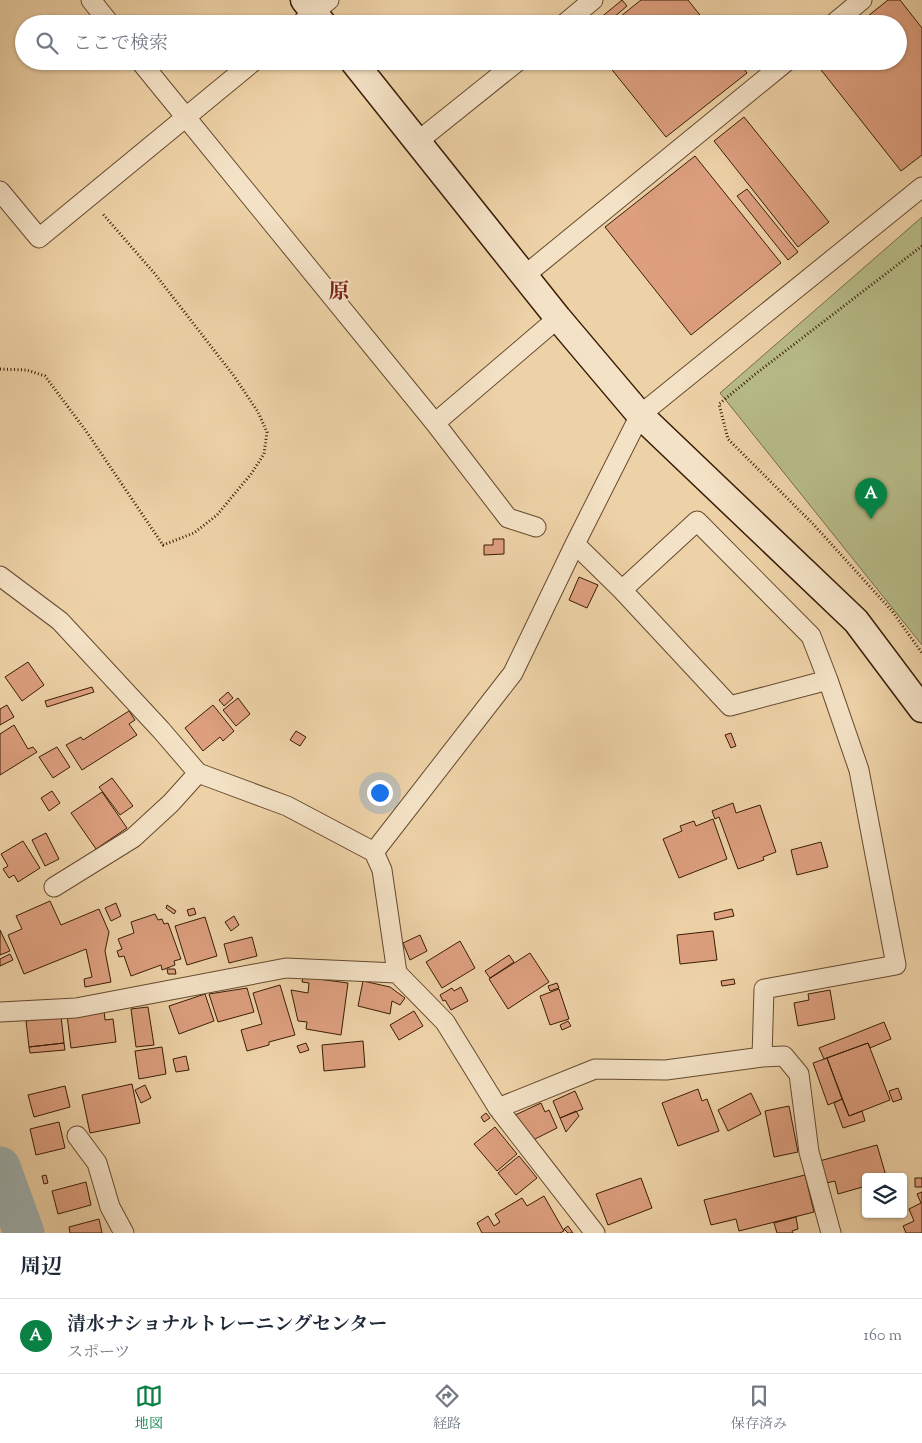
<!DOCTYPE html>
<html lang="ja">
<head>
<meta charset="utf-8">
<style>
  body { margin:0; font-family:"Sorts Mill Goudy","Noto Serif JP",serif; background:#f2f2f3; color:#1f2937 }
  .controls { position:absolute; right:15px; bottom:15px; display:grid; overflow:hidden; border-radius:5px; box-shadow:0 1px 4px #0004 }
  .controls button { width:45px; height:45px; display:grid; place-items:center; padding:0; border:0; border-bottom:1px solid #e0e1e3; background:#fff; color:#1f2937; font:25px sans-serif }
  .you { position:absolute; left:379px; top:792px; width:18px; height:18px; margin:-12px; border:4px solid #fff; border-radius:50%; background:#1a73e8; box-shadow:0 0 0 8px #1a73e833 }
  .badge { display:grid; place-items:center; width:32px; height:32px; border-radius:50%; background:#0b8043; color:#fff; font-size:16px; font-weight:700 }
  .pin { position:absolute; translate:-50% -41px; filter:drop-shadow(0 1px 2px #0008) }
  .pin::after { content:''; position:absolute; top:26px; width:18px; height:15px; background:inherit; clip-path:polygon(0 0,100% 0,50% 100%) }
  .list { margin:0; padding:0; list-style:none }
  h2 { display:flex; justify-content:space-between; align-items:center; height:65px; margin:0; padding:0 20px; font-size:21px }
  h2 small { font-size:16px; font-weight:400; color:#747a83 }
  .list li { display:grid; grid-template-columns:32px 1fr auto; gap:15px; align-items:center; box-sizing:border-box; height:75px; padding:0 20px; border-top:1px solid #e0e1e3 }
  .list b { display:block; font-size:19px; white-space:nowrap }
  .list p { margin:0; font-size:16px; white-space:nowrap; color:#747a83 }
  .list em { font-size:16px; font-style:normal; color:#747a83 }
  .icon { flex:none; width:28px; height:28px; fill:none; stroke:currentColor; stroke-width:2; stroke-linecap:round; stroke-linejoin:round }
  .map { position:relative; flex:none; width:922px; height:1233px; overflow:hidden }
  .search { position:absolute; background:#fff; box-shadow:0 1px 4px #0004; left:15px; right:15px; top:15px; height:55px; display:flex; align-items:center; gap:12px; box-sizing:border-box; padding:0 18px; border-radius:28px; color:#747a83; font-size:19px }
  .sheet { height:140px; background:#fff }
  nav { display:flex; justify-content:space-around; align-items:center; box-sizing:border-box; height:70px; border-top:1px solid #e0e1e3; background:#fff; font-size:14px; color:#747a83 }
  nav a { display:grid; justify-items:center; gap:2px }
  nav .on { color:#0b8043 }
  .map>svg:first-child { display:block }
  .green { fill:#b7bc88; stroke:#786c47 }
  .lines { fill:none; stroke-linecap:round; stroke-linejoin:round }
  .river { stroke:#9fb4b4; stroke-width:41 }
  .building { fill:#dd9f7e; stroke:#391c06 }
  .street-casing { stroke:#664a2e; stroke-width:21 }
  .secondary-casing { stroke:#391c06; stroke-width:29 }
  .path { stroke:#391c06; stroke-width:3; stroke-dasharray:1 2.5; stroke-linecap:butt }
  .street { stroke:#f4e2c6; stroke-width:19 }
  .secondary { stroke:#f4e2c6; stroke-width:26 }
  .labels { text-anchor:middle; stroke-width:4; stroke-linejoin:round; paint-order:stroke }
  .quarter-label { font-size:21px; font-weight:bold; fill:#7a1f14; stroke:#f4e2c6 }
</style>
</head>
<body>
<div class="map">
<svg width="922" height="1233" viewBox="0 0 922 1233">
  <rect width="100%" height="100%" fill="#eed2a7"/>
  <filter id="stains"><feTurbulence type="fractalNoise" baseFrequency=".004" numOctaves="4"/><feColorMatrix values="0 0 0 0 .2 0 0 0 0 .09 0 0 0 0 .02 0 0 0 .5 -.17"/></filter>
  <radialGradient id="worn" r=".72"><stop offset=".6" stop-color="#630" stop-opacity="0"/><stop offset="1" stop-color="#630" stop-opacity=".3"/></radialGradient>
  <path class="green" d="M922,217V645L720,393Z"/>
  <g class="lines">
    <path class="river" d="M0,1167L24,1233"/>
  </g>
  <path class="building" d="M622,0L627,6L606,24H593Z
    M641,0H688L707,24H611Z
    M888,0H900L922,28V155L901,171L814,61H898V24H858Z
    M605,61H738L747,73L666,137Z
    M744,117L829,222L798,247L714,141Z
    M695,156L781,263L691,335L605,227Z
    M747,189L798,252L788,260L737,196Z
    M493,539H504V554L484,555V545H493Z
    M579,577L598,585L587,608L569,600Z
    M28,662L44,685L22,701L5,677Z
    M92,687L94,692L47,707L45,701Z
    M228,692L233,698L224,706L219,700Z
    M238,698L250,714L236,726L223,710Z
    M7,705L14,717L0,725V709Z
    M213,705L234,731L223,741L220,737L203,751L185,728Z
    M129,711L135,720L129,724L137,735L82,770L66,745L81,737L83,740Z
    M14,725L28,749L33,747L37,752L0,775V734Z
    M296,731L306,737L300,746L290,740Z
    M731,733L736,746L731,748L725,735Z
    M57,747L70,767L53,778L39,757Z
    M112,778L133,806L120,815L99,787Z
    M52,791L60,803L49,811L41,798Z
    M102,792L127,828L96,849L71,813Z
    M733,803L736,813L760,805L776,852L763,857L764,860L738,869L719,817L715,819L712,811Z
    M713,819L727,859L679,878L663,839L682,831L680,826L694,821L696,826Z
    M46,833L59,859L45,866L32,840Z
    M23,841L40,868L18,882L14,875L9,878L3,869L8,866L1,854Z
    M821,842L828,867L797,875L791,850Z
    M50,901L61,925L99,909L109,932L105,951L111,982L85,987L84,979L92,977L86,949L24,974L8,935L22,929L16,916Z
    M116,903L121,916L111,921L105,908Z
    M167,905L176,911L174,914L166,908Z
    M194,908L196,914L189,916L187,910Z
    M732,909L734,916L715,920L714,913Z
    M155,914L158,920L162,919L164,924L168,923L181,959L174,961L175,965L162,970L161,965L131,976L124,956L119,957L117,951L122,949L118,939L134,933L131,922Z
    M234,916L239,925L231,931L225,922Z
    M205,917L217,956L187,965L175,926Z
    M0,930L10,951L0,955Z
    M713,931L717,960L680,964L677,935Z
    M420,935L427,951L410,960L403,943Z
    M252,937L257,956L229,963L224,944Z
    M460,941L475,968L442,988L426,962Z
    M530,953L549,982L508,1009L489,979Z
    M10,954L13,960L0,966V959Z
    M509,955L514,962L490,978L485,971Z
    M167,969H175L176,974H168Z
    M303,977L348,983L341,1035L306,1029L307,1022L298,1021L291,990L308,993L309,983L302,982Z
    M734,979L735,984L722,986L721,981Z
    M363,981L390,987L405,998L400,1005L392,1001L390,1014L358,1006Z
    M557,983L559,988L550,991L548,986Z
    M280,985L295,1035L269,1042V1045L247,1051L241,1030L262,1024L253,993Z
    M461,987L468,1001L451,1010L445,1000L443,1001L440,995L452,988L454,991Z
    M247,988L254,1012L218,1022L209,994Z
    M559,989L569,1019L550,1025L540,996Z
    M830,990L835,1019L798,1026L794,1003L809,1000L808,994Z
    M205,994L214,1021L179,1034L169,1006Z
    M148,1007L154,1045L136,1047L131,1009Z
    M104,1010L105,1020L113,1019L116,1042L71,1048L67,1015Z
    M414,1011L423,1026L399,1040L390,1025Z
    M61,1016L64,1043L29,1047L26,1021Z
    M568,1021L571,1026L562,1030L560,1025Z
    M884,1022L891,1039L870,1048L868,1043L824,1059L819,1048Z
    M363,1041L365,1067L324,1071L322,1045Z
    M64,1043L65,1050L30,1053L29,1047Z
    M306,1043L309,1050L300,1053L297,1046Z
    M868,1043L890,1100L849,1116L827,1058Z
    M162,1047L166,1074L139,1079L135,1051Z
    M186,1056L189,1070L176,1072L173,1059Z
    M827,1058L842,1099L828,1105L813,1063Z
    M132,1084L140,1123L90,1133L82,1095Z
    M145,1085L151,1098L141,1103L135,1090Z
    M65,1086L70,1107L34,1117L28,1095Z
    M898,1088L902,1099L893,1102L889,1091Z
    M698,1089L702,1101L707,1099L719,1131L678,1146L662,1103Z
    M575,1091L583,1109L560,1118L553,1101Z
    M751,1093L761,1114L728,1131L718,1110Z
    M842,1099L849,1116L862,1111L865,1121L843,1128L834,1103Z
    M541,1103L545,1112L549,1110L557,1128L531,1141L513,1116Z
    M789,1106L798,1152L774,1157L765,1111Z
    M576,1111L579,1116L566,1132L560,1118Z
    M486,1113L490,1118L484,1122L481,1117Z
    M59,1122L65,1148L36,1155L30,1129Z
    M495,1127L517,1154L497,1171L474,1144Z
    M877,1145L886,1176L885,1177H866V1186L838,1194L835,1181L822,1184L816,1162Z
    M519,1156L537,1178L516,1195L498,1173Z
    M46,1175L48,1183L44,1184L42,1176Z
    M805,1175L814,1212L739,1231L736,1219L711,1225L704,1200Z
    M641,1178L652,1208L608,1225L596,1194Z
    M915,1178H922V1187H915Z
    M86,1182L91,1205L58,1214L52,1191Z
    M922,1192V1233H906L903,1226L914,1221L909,1209L921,1203L917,1194Z
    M544,1196L564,1231L560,1233H482L477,1223L488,1216L494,1226L500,1222L495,1214L522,1198L527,1206Z
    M796,1217L798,1229L792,1231L793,1233H777L774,1223Z
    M99,1219L102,1233H70L69,1227Z
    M568,1226L573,1233H568L564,1229Z"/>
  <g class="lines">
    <g class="street-casing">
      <path id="street" d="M91,0L110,24
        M300,24L329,0
        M564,24L593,0
        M833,24L862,0
        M140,61L435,423L508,518L536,527
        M417,142L518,61
        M0,191L39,238L254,61
        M524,276L787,61
        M435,423L558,318
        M575,544L622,590L730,706L828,680
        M0,576L60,621L161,730L198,773L287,806L374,852L382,870L397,973L445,1022L498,1108L595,1233
        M622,590L697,521L811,636L828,680L859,770L896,965L764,989L762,1057
        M374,852L513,673L575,544L640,415L922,187
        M54,887L133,838L171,803L198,773
        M0,1012L76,1008L286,968L397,973
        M498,1108L595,1069L666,1070L762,1057L784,1056L799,1074L809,1152L831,1233
        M77,1136L97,1163L110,1207L124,1233"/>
    </g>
    <g class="secondary-casing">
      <path id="secondary" d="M304,0L323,24
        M353,61L558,318L640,415L856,621L922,709"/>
    </g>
    <path class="path" d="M922,246L758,372L719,404L728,439L814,525L892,611L922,653
      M0,369L27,370L45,376L86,431L163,545L194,533L217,515L251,474L264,454L267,432L258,412L234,376L155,274L102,213"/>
    <use href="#street" class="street"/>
    <use href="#secondary" class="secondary"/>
  </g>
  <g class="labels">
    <g class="quarter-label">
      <text x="339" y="298">原</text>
    </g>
  </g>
  <rect width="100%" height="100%" filter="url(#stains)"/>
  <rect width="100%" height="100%" fill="url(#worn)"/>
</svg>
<div class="controls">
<button><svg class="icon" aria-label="layers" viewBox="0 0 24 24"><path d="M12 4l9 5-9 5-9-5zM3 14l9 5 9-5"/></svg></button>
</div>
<div class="you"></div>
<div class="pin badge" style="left:871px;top:519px">A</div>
<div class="search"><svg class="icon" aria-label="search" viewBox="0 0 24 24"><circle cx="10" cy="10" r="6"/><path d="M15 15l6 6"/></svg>ここで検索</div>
</div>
<section class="sheet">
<h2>周辺<small></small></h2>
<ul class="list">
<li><span class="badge">A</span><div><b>清水ナショナルトレーニングセンター</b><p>スポーツ</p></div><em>160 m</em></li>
</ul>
</section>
<nav>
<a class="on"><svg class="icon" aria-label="map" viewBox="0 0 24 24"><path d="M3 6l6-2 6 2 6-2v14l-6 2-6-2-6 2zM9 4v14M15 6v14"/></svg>地図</a>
<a><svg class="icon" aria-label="directions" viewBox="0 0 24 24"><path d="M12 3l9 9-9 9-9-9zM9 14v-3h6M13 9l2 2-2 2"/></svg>経路</a>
<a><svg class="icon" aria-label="saved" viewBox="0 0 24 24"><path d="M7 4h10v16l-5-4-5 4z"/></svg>保存済み</a>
</nav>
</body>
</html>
